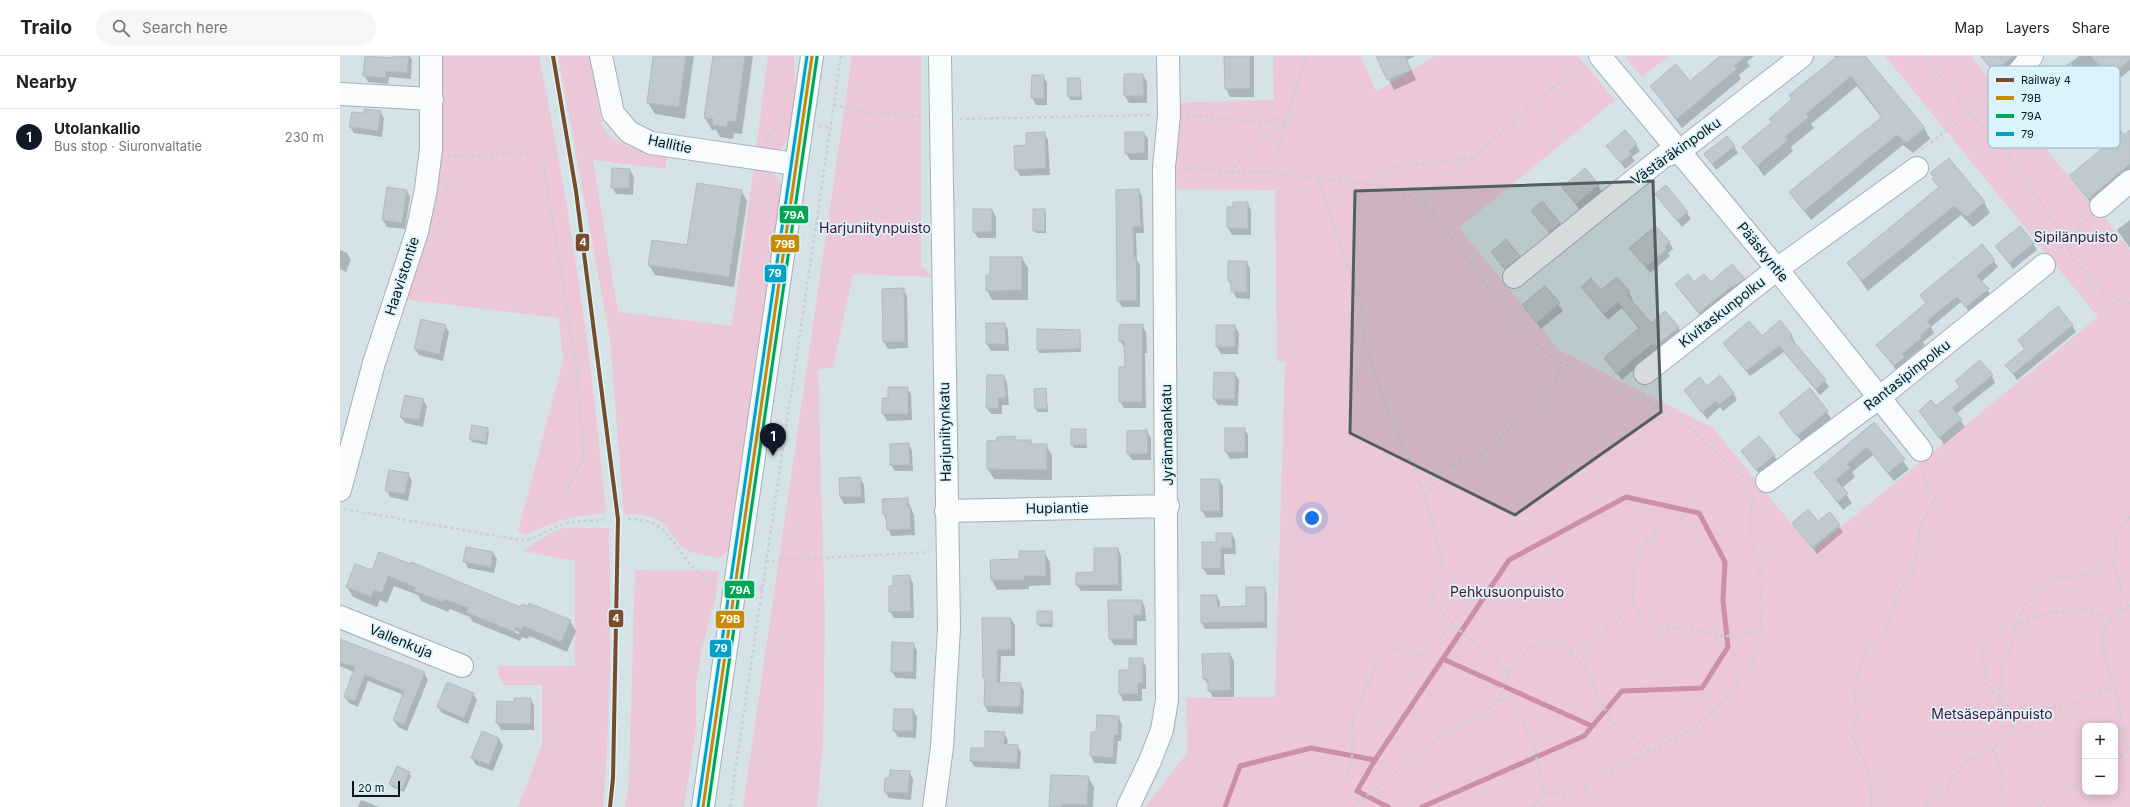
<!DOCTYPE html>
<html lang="en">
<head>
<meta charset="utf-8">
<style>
  body { margin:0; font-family:Inter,sans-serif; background:#f6f6f6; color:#222 }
  .controls { position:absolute; right:12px; bottom:12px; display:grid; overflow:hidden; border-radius:8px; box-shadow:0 2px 10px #0003 }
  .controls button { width:36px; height:36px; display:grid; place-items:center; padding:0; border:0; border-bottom:1px solid #e0e0e0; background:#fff; color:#222; font:20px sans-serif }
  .scale { position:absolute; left:12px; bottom:10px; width:48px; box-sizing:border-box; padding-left:4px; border:2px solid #0d1619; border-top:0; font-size:11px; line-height:14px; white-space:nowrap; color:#0d1619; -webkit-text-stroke:3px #daf4fe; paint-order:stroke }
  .you { position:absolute; left:972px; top:462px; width:14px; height:14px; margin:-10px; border:3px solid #fff; border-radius:50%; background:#1a73e8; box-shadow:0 0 0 6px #1a73e833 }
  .badge { display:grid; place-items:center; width:26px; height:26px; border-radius:50%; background:#111827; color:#fff; font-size:13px; font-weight:700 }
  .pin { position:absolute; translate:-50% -33px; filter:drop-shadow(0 1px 2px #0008) }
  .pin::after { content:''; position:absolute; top:21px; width:14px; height:12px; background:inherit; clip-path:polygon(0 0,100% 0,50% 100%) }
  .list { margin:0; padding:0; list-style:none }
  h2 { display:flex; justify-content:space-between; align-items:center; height:52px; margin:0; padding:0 16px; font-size:17px }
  h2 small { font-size:13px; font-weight:400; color:#767676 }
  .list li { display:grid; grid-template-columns:26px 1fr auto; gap:12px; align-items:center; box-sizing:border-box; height:56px; padding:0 16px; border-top:1px solid #e0e0e0 }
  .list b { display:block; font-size:15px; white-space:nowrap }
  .list p { margin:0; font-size:13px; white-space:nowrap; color:#767676 }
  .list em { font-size:13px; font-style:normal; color:#767676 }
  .icon { flex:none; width:22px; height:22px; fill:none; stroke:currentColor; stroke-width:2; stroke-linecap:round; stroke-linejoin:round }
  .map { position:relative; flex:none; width:1790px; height:751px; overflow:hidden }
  header { display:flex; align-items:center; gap:24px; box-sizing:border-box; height:56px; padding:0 20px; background:#fff; border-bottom:1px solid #e0e0e0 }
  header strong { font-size:19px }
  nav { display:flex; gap:22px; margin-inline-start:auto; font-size:14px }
  .search { width:280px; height:36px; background:#f6f6f6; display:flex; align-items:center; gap:10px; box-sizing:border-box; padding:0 14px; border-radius:22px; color:#767676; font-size:15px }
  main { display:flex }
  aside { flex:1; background:#fff }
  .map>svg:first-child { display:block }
  .green { fill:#ebc7d8; fill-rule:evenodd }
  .shadow { fill:#0003; fill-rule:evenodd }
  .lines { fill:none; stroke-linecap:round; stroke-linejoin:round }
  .stream { stroke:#cc8ea9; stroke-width:5 }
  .building { fill:#becace; stroke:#b1bbbf }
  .minor-casing { stroke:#a5b0b4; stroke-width:24 }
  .major-casing { stroke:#a5b0b4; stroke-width:24 }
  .path { stroke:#cacfd0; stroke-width:2.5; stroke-dasharray:3 3; stroke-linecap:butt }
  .minor { stroke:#f9fbfc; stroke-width:22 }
  .major { stroke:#f9fbfc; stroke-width:22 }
  .bus-1-casing { stroke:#daf4fe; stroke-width:6 }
  .bus-2-casing { stroke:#daf4fe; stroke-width:6 }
  .bus-3-casing { stroke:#daf4fe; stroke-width:6 }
  .bus-1 { stroke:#c88905; stroke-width:3 }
  .bus-2 { stroke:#00a651; stroke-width:3 }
  .bus-3 { stroke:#01a2c5; stroke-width:3 }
  .rail-1-casing { stroke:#daf4fe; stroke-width:7 }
  .rail-1 { stroke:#7a4b2a; stroke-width:4 }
  .marked { fill:#535e61; fill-opacity:0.2; stroke:#535e61; stroke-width:3; stroke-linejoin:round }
  .labels { text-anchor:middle; stroke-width:3.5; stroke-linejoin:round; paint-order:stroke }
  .street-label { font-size:14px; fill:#0d1619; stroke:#daf4fe }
  .park-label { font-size:14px; fill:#4e122d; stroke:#daf4fe }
  .key { fill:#daf4fe; stroke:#9cb1b9; stroke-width:1 }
  .key-label { font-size:11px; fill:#0d1619 }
  .line-badge { stroke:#daf4fe; stroke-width:1.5 }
  .badge-label { font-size:11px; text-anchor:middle; font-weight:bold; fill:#fff }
</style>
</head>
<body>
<header>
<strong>Trailo</strong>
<div class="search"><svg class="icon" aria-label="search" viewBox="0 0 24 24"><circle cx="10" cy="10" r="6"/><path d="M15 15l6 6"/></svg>Search here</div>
<nav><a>Map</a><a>Layers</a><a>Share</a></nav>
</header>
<main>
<aside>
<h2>Nearby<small></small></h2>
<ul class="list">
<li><span class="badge">1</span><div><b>Utolankallio</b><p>Bus stop · Siuronvaltatie</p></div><em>230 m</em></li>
</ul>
</aside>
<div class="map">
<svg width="1790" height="751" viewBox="0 0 1790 751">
  <rect width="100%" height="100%" fill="#d5e3e8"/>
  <path class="green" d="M99,0H199C230,151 252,304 266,457C232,460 218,464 187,478L178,475L223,305L219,262L64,243Z
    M218,0H249L263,72L273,83L290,91L327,98L325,113L253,104L278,256L392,270L414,111L434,118L440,126L443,139L388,495L381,502L349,496L341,490L322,466L307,459L284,458L270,284Z
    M428,0H454C454,24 459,75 440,93C433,99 424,97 416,95Z
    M512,0H581V211L594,221L513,218L493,312L478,313L485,567L483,688L477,751H403Z
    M933,0H1021L1036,36L1095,0H1238L1275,44L1119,172L1219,294L1373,372L1473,494L1758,261L1545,0H1631L1752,150L1759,155L1790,194V751H805L847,697L846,642L935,641L945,306L937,305L935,134L837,133L833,47L934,44ZM1745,670H1775V736H1745Z
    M1285,0H1329L1302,21Z
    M223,472H269C271,565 271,658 263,751H178L202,689V629H164L158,619V610H235V505L183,495L208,478Z
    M295,514L379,515L376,539L361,597L356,627V673L344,751H285L289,725Z"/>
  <path class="shadow" d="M26,0L54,3V0H70L72,4L71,23L49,21L48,28L28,26L24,19Z
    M314,0H354L345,63L315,58L308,47Z
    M374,0H413L402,78L394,77L393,83L380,81L376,74H372L365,62Z
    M886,0H914V41H890L886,33Z
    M1037,0H1075L1067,4L1076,24L1054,34Z
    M1381,0H1414L1407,6L1410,10L1399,19L1401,23L1342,72L1311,30L1350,26Z
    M1494,0H1524L1584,72L1590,83L1573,97L1563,89L1471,164L1450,137L1542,62L1517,30L1471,68L1474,72L1451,91L1453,95L1424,120L1403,91L1433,67L1430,63L1453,44L1496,3Z
    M1641,0H1677L1676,1L1678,6L1659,22Z
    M1739,0H1790V14L1773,28L1763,16L1701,69L1699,68L1691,75L1680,59L1687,53L1683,45Z
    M785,19H803L807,26V47H789L785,40Z
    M693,20H703L707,27V49H696L692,42Z
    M728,23H740L742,44H730Z
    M41,56L44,63L42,81L14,77L10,71L24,58Z
    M1790,75V118L1752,149L1730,120L1765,91L1762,85L1784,80Z
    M704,77L708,84L710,119L680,120L676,113L687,90Z
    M804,77L808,83V104H790L786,97Z
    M1296,89L1300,95L1292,101L1295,105L1285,113L1268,90Z
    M1394,90L1398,97L1376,114L1365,99Z
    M290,114L294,121L293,139L276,138L272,131Z
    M1592,117L1644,146L1650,157L1633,171L1621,159L1528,235L1508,207L1599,132Z
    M1258,129L1262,136L1240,154L1223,131Z
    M66,134L70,141L65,173L47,171L43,164Z
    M401,134L407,145L394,231L315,219L309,209L348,190Z
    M799,134L802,140L804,177H796L797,204L800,209V251H782L778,244Z
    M1316,138L1347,157L1351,163L1342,171Z
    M907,147L911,154V179H892L888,172V152Z
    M652,154L656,161V182H638L634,176Z
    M705,154L706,157V177H696L694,174Z
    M1192,155L1220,167L1223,174L1213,182Z
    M1790,164V192L1777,174Z
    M1329,186L1333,193L1328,197L1330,200L1310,217L1291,192Z
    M1693,187L1697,194L1673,213L1657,191Z
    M1642,189L1658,211L1641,226L1652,240L1630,257L1621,246L1591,271L1594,277L1583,286L1585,289L1566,305L1568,308L1558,316L1537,289L1587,248Z
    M0,194L7,197L11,204L6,216L0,213Z
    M1152,196L1179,201L1183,207L1169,219Z
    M682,202L688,212V244H652L647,234L651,220Z
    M907,206L910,213V243L896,242L889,225Z
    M1404,223L1407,230L1363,263L1336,229Z
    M1205,231L1223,255L1201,273L1183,249Z
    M1242,231L1261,236L1289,237L1293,243L1291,245L1310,268L1338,271L1342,278L1319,297L1316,294L1282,324L1265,302L1299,273L1282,252L1268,264Z
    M563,233L567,240L568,292L548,293L544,286L543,234Z
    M1440,266L1452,280L1455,286L1454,287L1489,331L1480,339L1444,296L1410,320L1384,287L1421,281Z
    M647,268H665L668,274L669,295H651L647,288Z
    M802,269L806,276L807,297H805L806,352H784L780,346L786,312L785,292L780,285Z
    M1732,269L1736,276L1677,324L1667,309L1685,294L1679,284Z
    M105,270L109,276L103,305L79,299L75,293Z
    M895,270L899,277L898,298H881L877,291Z
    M740,275L741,296L699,297L698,294Z
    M895,318L899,324L898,350L878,349L874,343Z
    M664,320L667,327L669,349H662V358H651L647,352Z
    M1652,320L1655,327L1616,358L1625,371L1604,388L1584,361L1620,332L1616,325Z
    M1367,331L1393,337L1397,344L1383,355L1380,351L1367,363L1345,334Z
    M567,332L571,338L572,364L547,365L543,358V343H549Z
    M706,333L708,356H697L696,353Z
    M1470,333L1491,362L1462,386L1440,358Z
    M83,344L87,350L83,371L65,367L61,361Z
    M1534,368L1569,413L1554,425L1533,399L1512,416L1515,421L1502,432L1512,447L1503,454L1475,417Z
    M148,373L149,376L147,389L132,386L130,383Z
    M904,373L908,379V402L890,403L886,396Z
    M745,374L747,392H734L732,389Z
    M807,375L811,382V404H792L788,398Z
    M674,381L676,385H690L693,389H706L712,399V424L654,423L648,413Z
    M569,388L572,395L573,415H555L551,409Z
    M1402,395L1434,399L1438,406L1421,420Z
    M68,418L72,425L68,445L50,441L47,435Z
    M520,422L524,429L525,447L504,448L500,441V423Z
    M862,424H879L883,430V461L866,462L862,455Z
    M567,443L574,459L575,479L551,480L544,458Z
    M1489,457L1503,476L1477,498L1453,467H1478Z
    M892,478L895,484L896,498H884L885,519H867L863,512L877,487Z
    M778,493L781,500L782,535H741L737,529L755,517Z
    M704,496L710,506L711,529L689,530V533L657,534L652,524L680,504Z
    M153,497L157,503L154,517L128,512L125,505Z
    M32,516L230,565L236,575L227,596L189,580L188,583L182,581L180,585L133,566L130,561L110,553L108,556L81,545L78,539L54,530L47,547L40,544L37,551L13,541L7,531ZM130,556L179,576V578L130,558Z
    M569,520L573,527L574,562H554L550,555L554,531Z
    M924,532L927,538V572L865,573L862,567V540H877L880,546V552L907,551Z
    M802,545L805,552L806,565H797V589H774L770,583Z
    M711,556L713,571H700L698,568Z
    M671,563L675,569V600H661L660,627L680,628L684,635L683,658L648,656L645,649L646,625L644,621Z
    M573,588L577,594L576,623L556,622L552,616Z
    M0,592L84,617L88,624L67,675L58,671L54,664L64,639L28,625L18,651L9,647L5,641L14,616L0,610Z
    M890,598L894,605V641H873L869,634V629L864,623Z
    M802,603L806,610V633H802V645H783L780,638L790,615Z
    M133,638L137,644L128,668L102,657L98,651Z
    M191,643L194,650V674H161L157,667L175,647Z
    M573,654L577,661L576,682L558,681L554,675Z
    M778,661L782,668L781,685H778L776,708L754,707L751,700L752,677H757Z
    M142,677L159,683L163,690L153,715L136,709L132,702Z
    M664,677L668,684L667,689L677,690L681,696L680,713L635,711L631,705Z
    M569,716L573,723L571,744L549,742L545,735Z
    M69,717L71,720L64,736L52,731L50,728Z
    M748,721L754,731L753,751H710Z
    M21,744L39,751H18Z"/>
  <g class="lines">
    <path class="stream" d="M1103,603L1252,670
      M1035,704L1017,735L1048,751
      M885,751L900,710L971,692L1035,704L1169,504L1286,441L1359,457L1385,506L1383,544L1388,591L1362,632L1282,635L1244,680L1082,751"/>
  </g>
  <path class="building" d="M25,0L53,2V0H69L67,17L46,15L45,22L23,20Z
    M313,0H346L339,51L307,47Z
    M373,0H405L396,66L388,65L387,71L372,69L373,63L364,62Z
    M884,0H910V33H885Z
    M1036,0H1065L1071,14L1047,24Z
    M1380,0H1406L1394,10L1397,13L1337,63L1310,30L1336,8L1350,25Z
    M1498,0H1525L1585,72L1566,87L1557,79L1464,155L1449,136L1542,61L1511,20L1466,58L1469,61L1445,81L1448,84L1417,110L1402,91L1432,66L1429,63L1452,43L1449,39Z
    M1641,0H1673L1654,16Z
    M1751,0H1790V4L1769,22Z
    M1731,6L1744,22L1696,63L1695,62L1687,69L1678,59L1687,52L1682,45Z
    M784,18H803L804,40H784Z
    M692,19H704V43L691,42Z
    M727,22H740L741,41H728Z
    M24,53L41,55L38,75L9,71L12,56L24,57Z
    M1777,70L1784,79L1790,74V108L1748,143L1729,120L1765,90L1760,84Z
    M1285,74L1297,88L1289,95L1292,98L1281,107L1266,90Z
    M705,76L706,112L675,114L674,90L686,89V77Z
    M785,76H804L805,97L785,98Z
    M1387,80L1395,90L1372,108L1364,98Z
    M1609,102L1645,146L1627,161L1614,150L1522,225L1507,207L1599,131L1592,123L1594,121L1590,117Z
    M272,112L290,113L289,132H271Z
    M1245,112L1259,129L1236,148L1222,131Z
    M357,127L402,134L389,221L308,209L312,184L347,189Z
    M1326,129L1348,156L1337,165L1315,138Z
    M47,131L67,134L62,167L42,164Z
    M799,133L801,170L793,171L794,201H796L797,245H777L776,134Z
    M1202,145L1220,167L1209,176L1191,155Z
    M893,146H908V173L887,172V151H893Z
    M633,153H652V176H633Z
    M693,153H705V175H693Z
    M1316,170L1330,186L1325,190L1327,193L1306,211L1289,192Z
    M1680,170L1694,187L1669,207L1655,190Z
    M1166,183L1180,200L1165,213L1151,196Z
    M1642,188L1655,204L1637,220L1649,233L1626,251L1617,241L1587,265L1591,270L1580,280L1582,282L1562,298L1565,301L1554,310L1536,289L1586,247L1580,239Z
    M650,201H682V234L646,235V219H650Z
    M888,205H907V236H891V225H888Z
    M1392,208L1405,223L1393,231L1392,230L1359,257L1335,228L1348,218L1354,226L1364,218L1371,226Z
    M1277,221L1290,236L1287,239L1311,267L1325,255L1339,271L1315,291L1312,288L1277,318L1264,302L1299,272L1278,246L1264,258L1241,231L1251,222L1261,234Z
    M1205,230L1220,247L1197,267L1182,249Z
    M564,232L565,286H543L542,233Z
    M1718,250L1733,269L1673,318L1665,309L1685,293L1678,284Z
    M81,263L106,269L99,298L74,293Z
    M1440,264L1452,279L1450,281L1486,324L1476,333L1439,290L1406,315L1383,287L1409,265L1422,280Z
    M646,267H665L666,288H646Z
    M803,268L802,346H779V311H785L784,285H779V269Z
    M876,269H895V291H876Z
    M697,273L740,274V293L697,294Z
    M1640,304L1653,319L1612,352L1622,363L1599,382L1579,355L1591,344L1596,350L1620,331L1615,325Z
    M874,316L895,317V343H873Z
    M647,319H664L666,342H658L659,352H646Z
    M1380,319L1394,337L1379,349L1376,345L1362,357L1344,334L1360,321L1367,330Z
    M548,331H568V358H542V342H548Z
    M706,332L707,353H695L694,333Z
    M1470,332L1488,355L1457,380L1439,357Z
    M65,339L84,343L79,364L60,361Z
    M1534,366L1565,403L1548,417L1527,391L1507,408L1510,412L1496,424L1508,437L1498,446L1474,417Z
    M132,369L148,372L146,386L129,383Z
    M885,372H905V396H885Z
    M731,373H746V389H731Z
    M807,374L808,398H787V375Z
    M675,380V384H691V388H707V414L647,413V385L657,384V381Z
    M1419,380L1435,399L1416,414L1401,395Z
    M569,387L570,409H550V388Z
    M49,414L69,417L65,438L45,435Z
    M521,421V441H500L499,422Z
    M861,423H879L880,455H861Z
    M568,442V451H570L571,473L547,474L546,459H543L542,443Z
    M1468,453L1478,465L1490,456L1500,469L1472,492L1452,467Z
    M876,477H892V492H881V512L862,513V486H876Z
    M126,491L153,496L151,511L123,506Z
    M754,492H778L779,529H736V517L754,516Z
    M679,495H705L706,520H684V524H651L650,504L679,503Z
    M39,496L71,508V506L180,551L182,548L188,550L189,547L231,564L221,586L183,570L182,574L176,571L174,576L126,556L128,552L104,543L103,546L74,535L75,531L48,520L42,537L34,534L31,541L6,531L15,508L32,514Z
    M570,519L571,555L549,556V530H553V520Z
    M906,531H925V566L861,567V539H877V551L906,550Z
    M768,544H802V559H794V583H769Z
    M697,555H712V568H697Z
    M642,562H671V594H658L657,626L681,627L680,651L644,650L645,622H643Z
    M0,583L85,616L64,669L53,664L64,635L25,619L15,645L4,641L15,611L0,606Z
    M552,586L574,587L573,616H551Z
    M890,597L891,634L868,635V623H863L862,598Z
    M789,602H803V627H798V638H779V614H789Z
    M107,626L134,637L124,662L97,651Z
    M174,642H191V668L156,667L157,645L174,646Z
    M554,653H573V675H553Z
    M757,659L779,660L778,679H774L773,702L750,700L751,676H756Z
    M142,675L159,682L149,709L131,702Z
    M645,675L665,676L664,688L678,689L677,707L630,705L631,692H645Z
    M57,710L70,716L62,734L49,728Z
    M550,714L570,715L568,737L544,736L545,722H550Z
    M711,719L749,720L747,749L722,748L721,751H709Z"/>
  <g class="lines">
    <g class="minor-casing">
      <path id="minor" d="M261,0L273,57L289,76L311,87L455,108
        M1260,0L1437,213L1581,394
        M1666,31L1692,0
        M0,38L92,43
        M1761,150L1790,125
        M1174,221L1324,100L1340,95L1462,0
        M1305,317L1437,213L1577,112
        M1427,425L1540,341L1704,209
        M0,434L34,307L77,176L86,133L91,93V0
        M606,455L828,450
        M0,561L122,610
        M594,751L602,691L609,572L600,0
        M788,751L810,705L822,674L827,644L824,111L829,59L828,0"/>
    </g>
    <g class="major-casing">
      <path id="major" d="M363,751L472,0"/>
    </g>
    <path class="path" d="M1584,0L1629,57L1664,95L1712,162L1734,204L1760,232L1779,245L1790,247
      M494,49L532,57L583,60
      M847,59L918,66L949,61
      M620,63L810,59
      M479,70L491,72
      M426,85L438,67L445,66
      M1581,94L1651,41
      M108,101L183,97L194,100L204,112L236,310L244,401L222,442
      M843,112L890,116H925L1025,127L1049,132L1068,139L1083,148L1095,159L1181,277L1221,307L1303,343L1341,363L1389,409L1410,425
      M891,116L906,96L948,62
      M925,116L937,96L966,0
      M978,123L1021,245L1025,290L1051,363L1085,439L1103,506L1091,543L1118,573L1169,616
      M1026,127L1057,110L1132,102
      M105,143L108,118
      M1083,148L1188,53L1243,6
      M1717,196L1748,163
      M1583,413C1584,434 1598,445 1613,458
      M1085,439L1109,409L1134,404L1155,388L1178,363L1195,356L1214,331L1221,307
      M4,453L180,484C195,485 209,472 223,468C237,464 251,465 264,464
      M288,463C297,464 307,464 315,468C337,480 348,521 378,525
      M426,505L589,496
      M413,531L422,533
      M1293,549L1318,571L1359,575L1386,580L1421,576
      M1790,549C1779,555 1765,568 1763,581C1761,598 1771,616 1775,632C1781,653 1781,676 1790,695
      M1781,554L1780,527L1773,506L1778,475L1790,461
      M1229,594L1260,580L1293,549V516L1298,496L1319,472
      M1159,642L1183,665L1194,691L1204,736
      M1659,642L1645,627L1646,613L1642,600L1648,585L1675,569L1712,556L1745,554L1772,564
      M1677,664L1659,642L1663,608L1671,593L1675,569L1684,551L1697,535L1720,521L1745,520L1773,506
      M1653,693C1664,712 1663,730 1662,751
      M1775,704L1790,694
      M1008,719L1012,700L1013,661L1040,602L1054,593L1084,599L1113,568
      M1204,736L1229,738L1352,673L1388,640L1411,609L1421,576L1420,508L1409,474L1413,442L1412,437
      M390,751L501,0
      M1013,751L1110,673L1148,655L1159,642L1169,616L1188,593L1199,588L1214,586L1229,594L1244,610L1262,648L1271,664L1285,678L1313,695
      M1193,751L1204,736
      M1532,751L1529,718L1512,679L1518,662L1514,634L1525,595L1544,580L1556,539L1573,517L1578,493L1579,472L1595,443
      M1585,751L1589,743L1608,730L1626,705L1653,693L1677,664L1705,653L1734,647L1775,631
      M1699,751L1707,742L1745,723"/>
    <use href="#minor" class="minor"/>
    <use href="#major" class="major"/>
    <g class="bus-1-casing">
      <path id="bus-1" d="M363,751L472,0"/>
    </g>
    <g class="bus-2-casing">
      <path id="bus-2" d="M368,751L477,1"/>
    </g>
    <g class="bus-3-casing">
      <path id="bus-3" d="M358,750L467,0"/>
    </g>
    <use href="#bus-1" class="bus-1"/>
    <use href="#bus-2" class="bus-2"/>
    <use href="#bus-3" class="bus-3"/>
    <g class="rail-1-casing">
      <path id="rail-1" d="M213,0L236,135L278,463L273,722L270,751"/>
    </g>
    <use href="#rail-1" class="rail-1"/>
  </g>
  <path class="marked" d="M1313,125L1321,356L1175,459L1010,377L1015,135Z"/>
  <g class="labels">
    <g class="street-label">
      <text transform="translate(330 88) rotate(12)" y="5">Hallitie</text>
      <text transform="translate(1336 95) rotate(-35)" y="5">Västäräkinpolku</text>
      <text transform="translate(1423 196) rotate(51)" y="5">Pääskyntie</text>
      <text transform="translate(62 220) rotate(-72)" y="5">Haavistontie</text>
      <text transform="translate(1382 256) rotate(-38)" y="5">Kivitaskunpolku</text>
      <text transform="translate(1567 319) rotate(-38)" y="5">Rantasipinpolku</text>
      <text transform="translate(605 376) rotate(-91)" y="5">Harjuniitynkatu</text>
      <text transform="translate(827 379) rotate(-91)" y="5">Jyränmaankatu</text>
      <text transform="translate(717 452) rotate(-1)" y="5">Hupiantie</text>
      <text transform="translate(61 585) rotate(22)" y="5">Vallenkuja</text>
    </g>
    <g class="park-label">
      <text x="535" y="177">Harjuniitynpuisto</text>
      <text x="1736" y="186">Sipilänpuisto</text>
      <text x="1167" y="541">Pehkusuonpuisto</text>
      <text x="1652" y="663">Metsäsepänpuisto</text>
    </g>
  </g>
  <rect x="1648" y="10" width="132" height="82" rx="6" class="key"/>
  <rect x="1656" y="22" width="18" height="4" fill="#7a4b2a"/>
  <rect x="1656" y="40" width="18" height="4" fill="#c88905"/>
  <rect x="1656" y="58" width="18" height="4" fill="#00a651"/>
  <rect x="1656" y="76" width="18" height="4" fill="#01a2c5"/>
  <g class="key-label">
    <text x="1681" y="28">Railway 4</text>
    <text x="1681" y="46">79B</text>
    <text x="1681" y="64">79A</text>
    <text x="1681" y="82">79</text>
  </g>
  <g class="line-badge">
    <rect x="439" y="149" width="30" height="19" rx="4" fill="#00a651"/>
    <rect x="235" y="177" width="15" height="19" rx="4" fill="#7a4b2a"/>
    <rect x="430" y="178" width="30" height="19" rx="4" fill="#c88905"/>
    <rect x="424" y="208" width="23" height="19" rx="4" fill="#01a2c5"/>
    <rect x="384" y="524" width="31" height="19" rx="4" fill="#00a651"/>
    <rect x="268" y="553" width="16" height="19" rx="4" fill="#7a4b2a"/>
    <rect x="375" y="554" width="30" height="19" rx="4" fill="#c88905"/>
    <rect x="369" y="583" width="23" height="19" rx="4" fill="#01a2c5"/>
  </g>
  <g class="badge-label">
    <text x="454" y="163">79A</text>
    <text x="243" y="190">4</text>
    <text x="445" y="192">79B</text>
    <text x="435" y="221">79</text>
    <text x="400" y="538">79A</text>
    <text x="276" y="566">4</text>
    <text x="390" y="567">79B</text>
    <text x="381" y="596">79</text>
  </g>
</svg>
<div class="controls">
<button>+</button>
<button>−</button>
</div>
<div class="scale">20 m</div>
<div class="you"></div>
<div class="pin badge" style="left:433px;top:400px">1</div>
</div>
</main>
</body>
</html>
